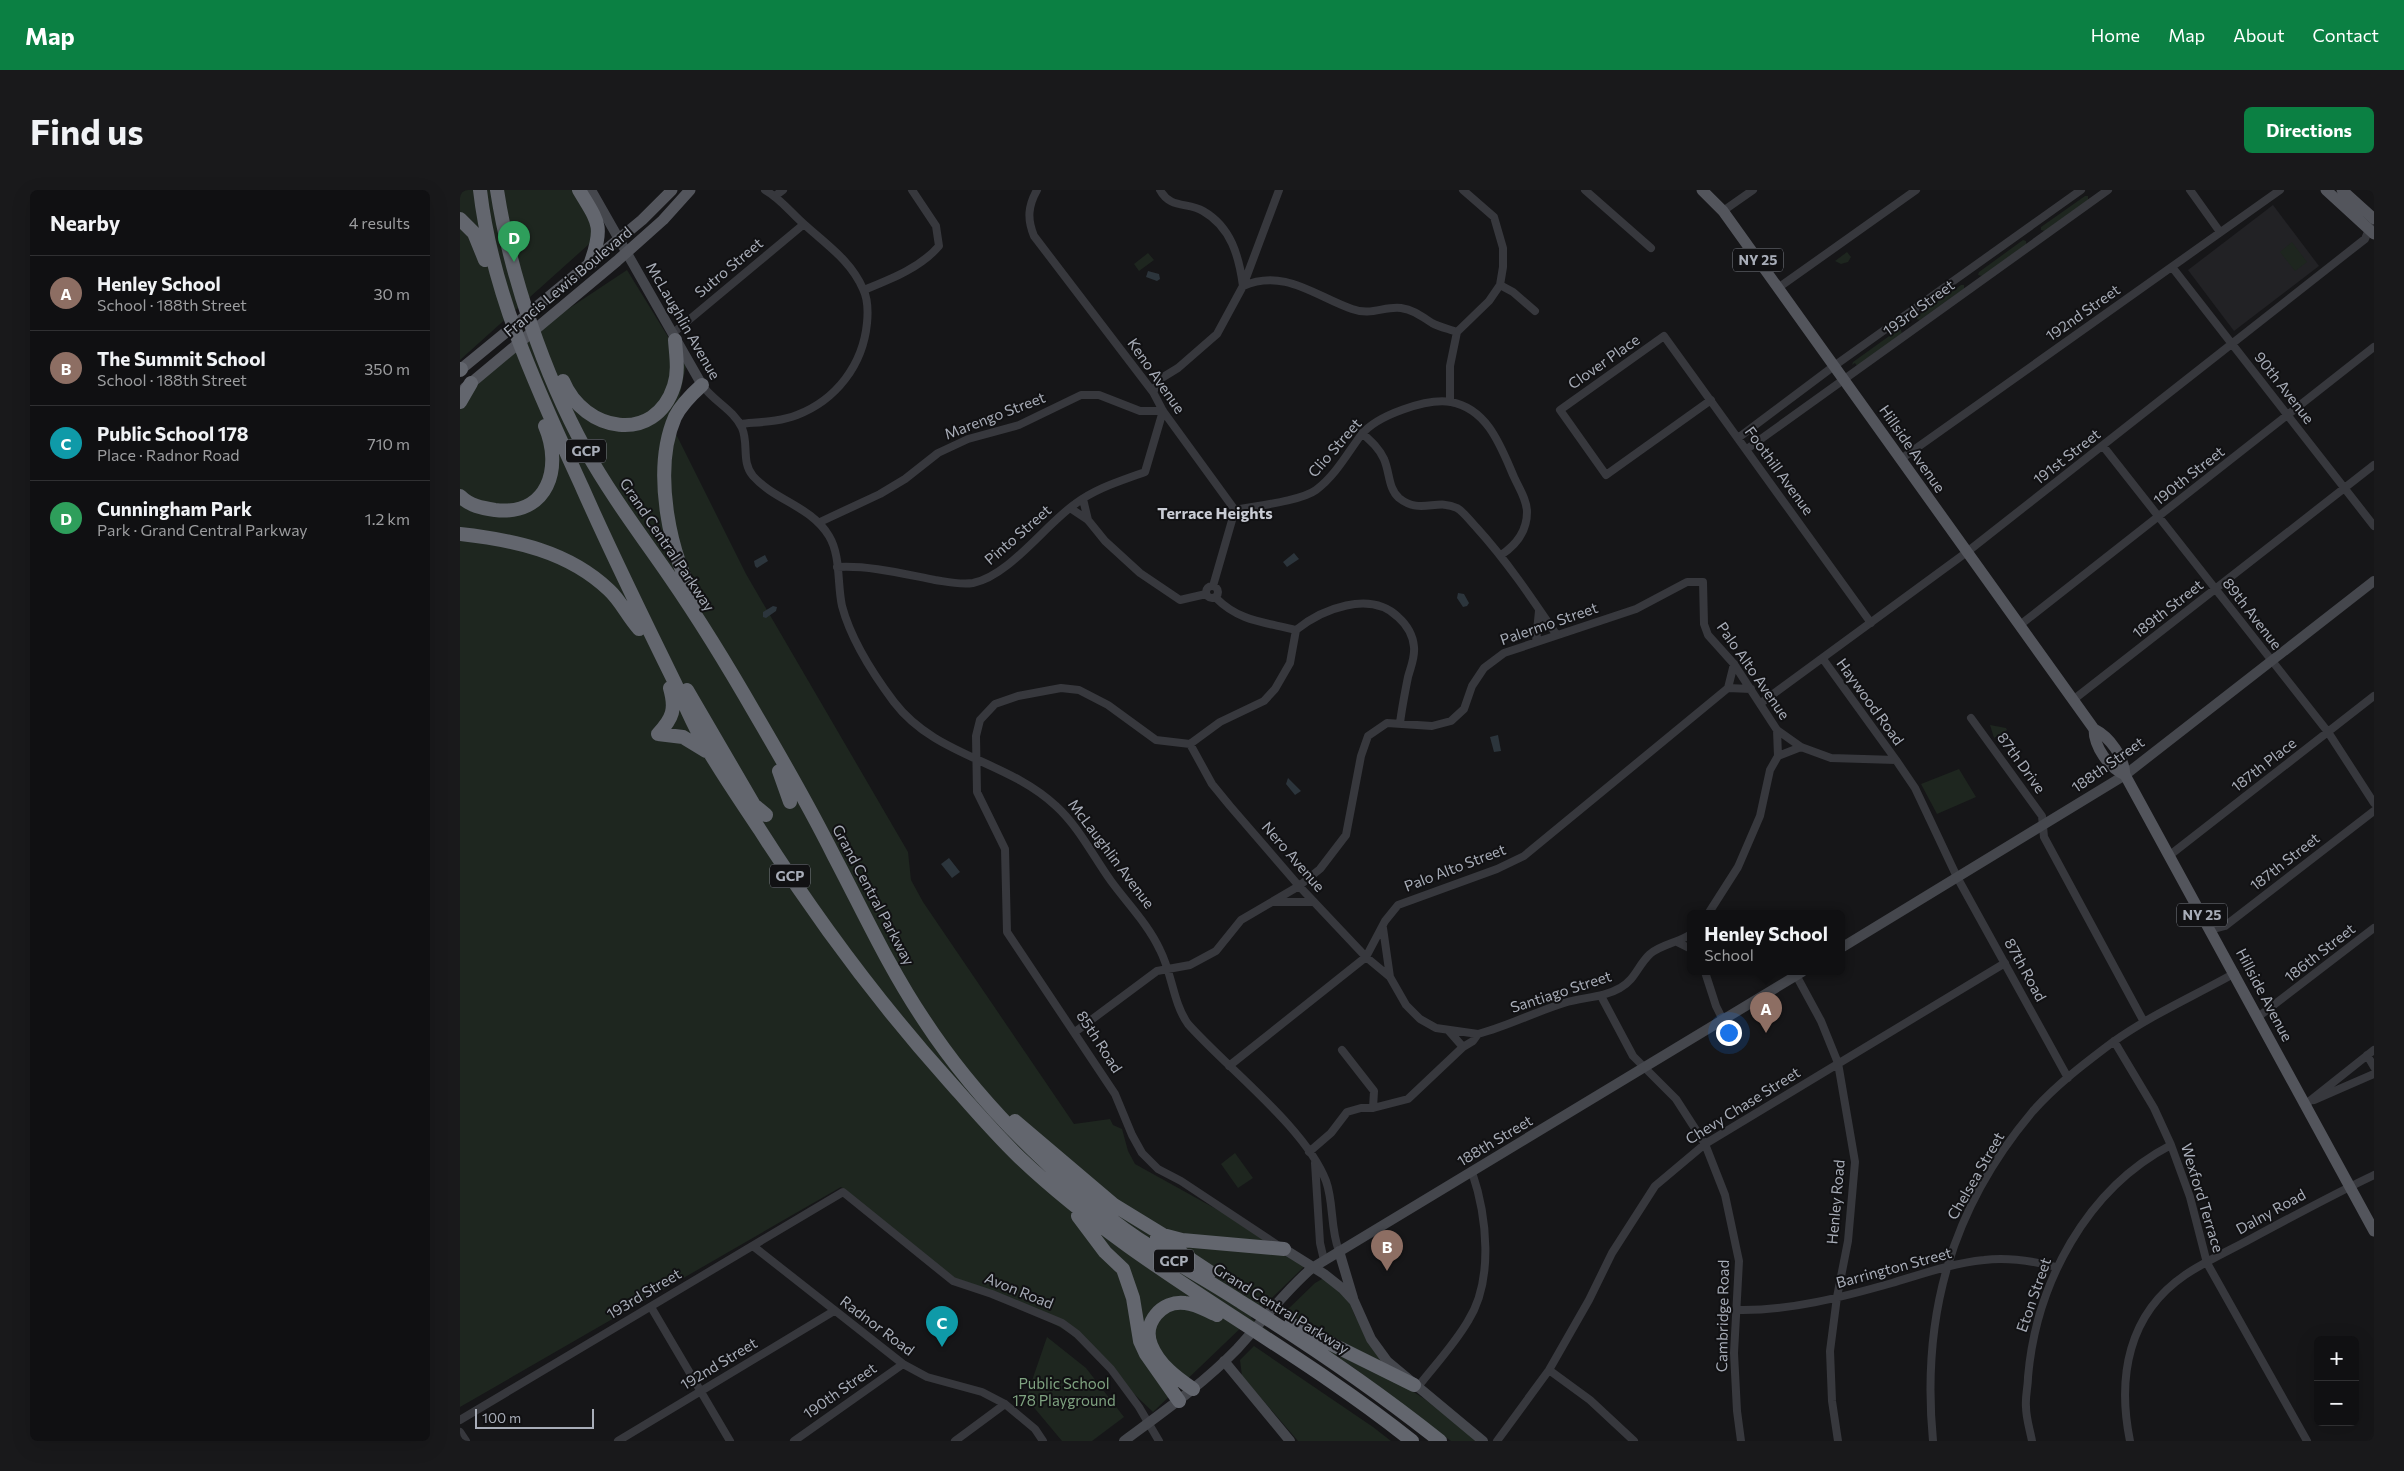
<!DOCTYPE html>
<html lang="en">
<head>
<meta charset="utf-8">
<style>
  body { margin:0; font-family:Commissioner,sans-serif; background:#19191b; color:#f1f3f6 }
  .controls { position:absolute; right:15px; bottom:15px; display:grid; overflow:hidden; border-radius:8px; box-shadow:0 5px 20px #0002 }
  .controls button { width:45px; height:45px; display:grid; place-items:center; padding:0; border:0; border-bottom:1px solid #303032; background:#101012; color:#f1f3f6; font:25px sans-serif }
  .scale { position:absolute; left:15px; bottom:12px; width:119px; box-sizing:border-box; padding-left:5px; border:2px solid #a8adb8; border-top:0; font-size:14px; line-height:18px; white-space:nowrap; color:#a8adb8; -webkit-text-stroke:4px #111113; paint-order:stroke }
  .you { position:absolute; left:1268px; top:842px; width:18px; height:18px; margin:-12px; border:4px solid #fff; border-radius:50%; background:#1a73e8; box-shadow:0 0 0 8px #1a73e833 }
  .badge { display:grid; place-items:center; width:32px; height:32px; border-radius:50%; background:#0b8043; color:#fff; font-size:16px; font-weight:700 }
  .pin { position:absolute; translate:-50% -41px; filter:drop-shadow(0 1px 2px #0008) }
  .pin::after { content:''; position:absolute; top:26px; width:18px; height:15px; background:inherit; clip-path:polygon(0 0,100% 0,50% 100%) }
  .popup { position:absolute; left:1227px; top:720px; width:158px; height:65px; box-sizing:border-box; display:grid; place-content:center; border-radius:8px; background:#101012; filter:drop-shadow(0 1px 4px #0005); font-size:16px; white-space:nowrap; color:#9c9d9f }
  .popup b { font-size:19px; color:#f1f3f6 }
  .popup::after { content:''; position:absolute; left:50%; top:100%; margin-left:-10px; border:10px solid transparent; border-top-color:#101012 }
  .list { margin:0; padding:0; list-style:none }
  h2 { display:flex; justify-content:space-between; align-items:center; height:65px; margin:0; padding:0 20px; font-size:21px }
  h2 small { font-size:16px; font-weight:400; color:#9c9d9f }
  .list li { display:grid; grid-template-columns:32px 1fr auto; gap:15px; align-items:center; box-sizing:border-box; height:75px; padding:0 20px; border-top:1px solid #303032 }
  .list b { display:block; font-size:19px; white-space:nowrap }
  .list p { margin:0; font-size:16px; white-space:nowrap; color:#9c9d9f }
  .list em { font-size:16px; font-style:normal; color:#9c9d9f }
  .map { position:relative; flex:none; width:1914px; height:1251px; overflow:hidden; border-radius:8px }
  header { display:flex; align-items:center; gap:30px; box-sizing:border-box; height:70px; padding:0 25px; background:#0b8043; color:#fff }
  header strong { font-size:24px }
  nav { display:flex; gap:28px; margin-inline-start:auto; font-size:18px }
  .intro { display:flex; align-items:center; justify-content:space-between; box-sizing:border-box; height:120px; padding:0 30px }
  h1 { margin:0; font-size:35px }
  .button { padding:12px 22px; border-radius:8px; background:#0b8043; color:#fff; font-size:18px; font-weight:700 }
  main { display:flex; gap:30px; padding:0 30px }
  aside { flex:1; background:#101012; border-radius:8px; box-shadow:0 5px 20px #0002 }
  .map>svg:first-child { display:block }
  .built { fill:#222225 }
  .green { fill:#1e261f }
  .water { fill:#2c353c }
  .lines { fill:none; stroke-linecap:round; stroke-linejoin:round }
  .street { stroke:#37383d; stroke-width:8 }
  .secondary { stroke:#45474d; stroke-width:10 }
  .primary { stroke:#53555c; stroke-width:11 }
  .highway { stroke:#63666e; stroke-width:14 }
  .labels { text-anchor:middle; stroke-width:4; stroke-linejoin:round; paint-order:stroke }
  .shield { fill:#111113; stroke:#7b7e86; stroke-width:1 }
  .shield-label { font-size:14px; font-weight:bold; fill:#a8adb8 }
  .street-label { font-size:15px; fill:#a8adb8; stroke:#111113 }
  .park-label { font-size:15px; fill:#7fa381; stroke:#111113 }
  .neighbourhood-label { font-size:16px; font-weight:bold; fill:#c9ccd4; stroke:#111113 }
</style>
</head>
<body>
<header>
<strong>Map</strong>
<nav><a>Home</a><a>Map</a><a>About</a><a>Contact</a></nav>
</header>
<div class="intro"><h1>Find us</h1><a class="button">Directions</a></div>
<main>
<aside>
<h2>Nearby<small>4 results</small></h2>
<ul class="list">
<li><span class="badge" style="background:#8d6e63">A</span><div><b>Henley School</b><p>School · 188th Street</p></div><em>30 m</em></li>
<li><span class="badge" style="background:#8d6e63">B</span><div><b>The Summit School</b><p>School · 188th Street</p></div><em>350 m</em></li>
<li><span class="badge" style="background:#0f9aa8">C</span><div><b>Public School 178</b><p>Place · Radnor Road</p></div><em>710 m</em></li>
<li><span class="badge" style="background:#2e9e5b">D</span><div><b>Cunningham Park</b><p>Park · Grand Central Parkway</p></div><em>1.2 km</em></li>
</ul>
</aside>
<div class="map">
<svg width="1914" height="1251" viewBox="0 0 1914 1251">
  <rect width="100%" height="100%" fill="#161618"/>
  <path class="built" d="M1813,15L1859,76L1774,141L1728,80Z"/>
  <path class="green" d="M0,0H115L138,46L0,170Z
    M1625,6H1628V10L1585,41L1581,40V37Z
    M1563,50L1566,51V55L1522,86L1518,85L1519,82Z
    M1832,52L1847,72L1835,81L1820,62Z
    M1387,62L1391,67L1388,72L1381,74L1375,71Z
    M688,63L694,70L679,81L674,74Z
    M167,80L226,176L213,238L286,384L448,662L451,690L463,712L614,934L650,929L653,935L662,939L668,961L675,974L850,1071L791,1128L830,1157L788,1131L693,1222L610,1143L569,1120L490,1090L397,1009L381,997L0,1217V207L87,133Z
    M1501,95H1504V99L1460,130L1457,129V126Z
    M1439,139L1441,140L1442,144L1397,176L1395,173L1392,175L1393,172Z
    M1530,535L1546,538L1547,540L1534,548Z
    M1499,579L1516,607L1477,624L1461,594Z
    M775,963L793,988L778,998L761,974Z
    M864,1088L889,1111L895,1126L923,1170L921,1175L822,1125L855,1093Z
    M834,1139L940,1193L966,1210L1018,1251H991L894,1178Z
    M587,1147L626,1178L664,1227L632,1251H602L566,1208Z
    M794,1156L913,1237L931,1251H838L782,1186L780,1170Z"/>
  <path class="water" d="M688,81L699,84L700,89L697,91L686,87Z
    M834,363L839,369L827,377L823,372Z
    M305,365L308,371L297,378L295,376L294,371Z
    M998,403L1004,404L1009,413L1007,416L1003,417L997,408Z
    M313,416L317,417L316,421L306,428L303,427V422Z
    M1038,545L1041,561L1034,562L1030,547Z
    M828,588L841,601L835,605L826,594Z
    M489,668L500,682L492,688L481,674Z"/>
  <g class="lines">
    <path class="street" d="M577,0C568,16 567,29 574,46L693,202L703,221L775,320L753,396
      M700,0C710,19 728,12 743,21C771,37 779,66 783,96C824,78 855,106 892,119C911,126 924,116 941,118C954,120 961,126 972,133C979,137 989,139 997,142
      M1125,0L1191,58
      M1730,0L1760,42
      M315,6L323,0
      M1263,21L1293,0
      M1712,77L1914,336
      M1040,95L1053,102L1075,121
      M1318,98L1456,0
      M404,100C431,89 460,78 479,56L476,36L452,0
      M212,144L344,34
      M242,195C253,211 274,220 282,238C289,254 281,272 293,286C315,311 351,316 369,346C381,366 377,393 382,416C391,450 413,484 434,512C476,567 547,570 596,616C619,637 633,666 651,691C667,713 688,734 700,760C712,783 713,813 728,834C767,878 846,938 866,991C874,1013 870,1038 879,1061
      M693,202L700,189L718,178L757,144L783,96L819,0
      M1251,210L1146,285L1100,220L1204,146L1411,433
      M990,212V176L997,142L1029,111L1040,95L1043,77V58L1034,27L1003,0
      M280,234C299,232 319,232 337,225C376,210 403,175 407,133C408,123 408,109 403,99C391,71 367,55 345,35C331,23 321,9 305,0
      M902,243C911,251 919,258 924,269C930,283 928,298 939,308C960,325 977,308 997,318C1004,322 1010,331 1016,337C1046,370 1071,407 1096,444
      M1278,248L1374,176L1621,0
      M1643,256L1868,542L1914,613
      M1287,259L1648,0
      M1441,269L1820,0
      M623,309L628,330
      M610,318L628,330L645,351L680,383L720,410L746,404
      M775,320C795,316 841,311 856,300C875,286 887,264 901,245C917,225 967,208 991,212C1028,219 1041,257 1054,287C1059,298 1067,310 1067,322C1067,341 1056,355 1041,365
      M360,332L420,304L445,289L478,263L508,249L559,235L621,205H639L680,221H703L685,282C661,291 636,298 615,314C585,335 549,386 513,393C500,395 488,392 475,390C444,384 409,375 377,377
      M746 402a6 6 0 1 1 12 0a6 6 0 1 1-12 0Z
      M756,408C780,432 805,432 836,440
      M1560,435L1914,157
      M836,440C862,419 910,400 938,427C947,435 953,445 954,457C955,468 951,476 948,487C945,502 942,517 940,533
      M1076,452L1079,421
      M1363,469L1436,570
      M1268,498L1291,499
      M1613,510L1914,275
      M1301,513L1507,362L1905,49L1910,37
      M1511,528L1582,626L1584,647L1684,832
      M730,554L752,594L770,616L839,696L906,767L930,787L946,815L960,829L976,838L1018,844
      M1318,566L1341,557
      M1710,665L1914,506
      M815,712H854
      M1248,724L1278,677L1300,626L1310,580L1318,566L1317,540
      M923,738L930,787
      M1750,740L1765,736L1914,621
      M1217,752L1231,759
      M1245,782L1256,816L1263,830
      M1336,785L1361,831L1378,873L1395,972L1388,1051L1377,1107L1370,1161L1372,1211L1378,1251
      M1141,806L1173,866L1216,909L1245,954L1265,1005L1279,1071L1274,1163L1277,1221L1281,1251
      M1798,827L1914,738
      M989,841L1003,857
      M615,842L697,781L730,775L756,761L781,730L839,696L860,679L886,645L901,566L908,546L927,533L972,536L991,531L1004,519L1012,496L1024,478L1044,463L1176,419L1227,392H1243L1244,434L1248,445L1274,474L1317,540L1341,557L1371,568L1436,570L1455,598L1497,687L1608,888
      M1654,851L1694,918L1711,955L1730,1007L1747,1073L1847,1251
      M882,860L914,901L913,918
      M1907,865L1914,877
      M769,876L906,767L925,731L938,715L1037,679L1064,666L1268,498L1274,474
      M1854,910L1914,884
      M1846,914L1914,860
      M849,962L871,943L887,922L901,918H913L948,909L1003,857L1013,851L1018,844C1048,836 1075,822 1104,813C1123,807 1143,808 1160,798C1175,790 1178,775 1190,764C1202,754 1218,753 1231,744
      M855,973L860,1053L864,1070
      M293,1056L443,1174L467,1187L522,1202L545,1214L575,1239L583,1251
      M819,1056L721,991L698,979L682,963L672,945L655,904L547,742L545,659L517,602L516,546L520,530L535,514L558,506L601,498L619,500L648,515L696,550L730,554L760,532L804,511L815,499L830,473L836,440
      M191,1117L270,1251
      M1278,1120C1329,1121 1383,1107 1432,1093C1462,1084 1493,1073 1524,1070C1548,1067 1573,1071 1596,1077
      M1089,1180L1130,1210L1174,1251
      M957,1198C974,1176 994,1155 1008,1131C1034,1090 1027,1026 1012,982
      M0,1230L383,1002L493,1091L532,1104L602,1133L617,1144L651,1179L679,1217L699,1251
      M0,1242L6,1251
      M158,1251L374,1121
      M334,1251L443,1174
      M495,1251L545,1214
      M1037,1251L1089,1180L1129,1110L1152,1063L1195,996L1245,954L1545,773
      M1473,1251C1461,1126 1491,1018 1573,921C1596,895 1625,873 1653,852C1691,825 1734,806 1775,783
      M1572,1251C1570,1240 1566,1228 1566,1217C1565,1207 1568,1197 1568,1187C1576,1094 1626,999 1711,955
      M1670,1251C1657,1187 1668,1124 1725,1085C1747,1070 1773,1059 1796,1046C1835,1025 1874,1004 1914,985"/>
    <path class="secondary" d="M131,0L242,195
      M1381,758L1665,585L1914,391
      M824,1059L864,1084L883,1099L894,1111L911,1149L927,1171L1023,1251
      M879,1061L893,1108
      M764,1171L830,1251
      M664,1251C703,1222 743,1194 777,1159C802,1132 824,1102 852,1078L1342,782"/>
    <path class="primary" d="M1242,0L1263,21L1634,539C1650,547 1664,567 1665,585L1914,1041
      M1866,0L1914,44
      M1882,0L1914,29
      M0,180L182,30L212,0
      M5,198L157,71L203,30L230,0
      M1634,539C1634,557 1649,578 1665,585"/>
    <path class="highway" d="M20,0C32,104 79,203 122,297C151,363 183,428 215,493C223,510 230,528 239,544C257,577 279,608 300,640C356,728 419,813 489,891C512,917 535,944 560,968C678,1080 826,1150 952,1251
      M37,0C50,85 84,184 125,259C150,304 181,345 210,387C241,432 269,478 296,525C323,571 350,618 374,666C403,721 429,778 464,830C496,879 536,925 578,965C613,999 650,1032 691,1057C721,1076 752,1093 781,1112C850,1155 916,1200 980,1251
      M119,0C138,32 144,35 131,72
      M0,29L14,43L25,70
      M0,180L1,179
      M103,191C124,242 195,255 214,196C219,181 216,165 215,150
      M0,212L11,193
      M0,306C10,316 22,318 35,320C88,326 103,278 85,236
      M0,344C54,350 108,361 149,400C161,411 168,427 179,439
      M239,415C209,368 192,280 215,227C221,215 232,204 242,195
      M227,500L294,615L306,625
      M198,544C213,528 216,519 210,498
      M198,544L223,547L246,561
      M319,581L330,612
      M555,931L654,1015L703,1045L722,1050L824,1059
      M618,1026L645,1062L663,1079L673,1108L680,1151L686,1164L719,1211
      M697,1047L750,1082
      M831,1134L954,1195
      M733,1199C717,1188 699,1175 691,1155C682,1133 702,1110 725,1113C737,1114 747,1121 757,1125"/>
  </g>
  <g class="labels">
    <g class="shield">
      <rect x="1273" y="58.5" width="50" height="23" rx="4"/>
      <rect x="106" y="249.5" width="40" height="23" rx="4"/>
      <rect x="310" y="674.5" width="40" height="23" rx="4"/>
      <rect x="1717" y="713.5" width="50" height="23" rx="4"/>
      <rect x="694" y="1059.5" width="40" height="23" rx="4"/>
    </g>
    <g class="shield-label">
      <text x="1298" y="75">NY 25</text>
      <text x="126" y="266">GCP</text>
      <text x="330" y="691">GCP</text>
      <text x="1742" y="730">NY 25</text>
      <text x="714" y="1076">GCP</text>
    </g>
    <g class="street-label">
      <text transform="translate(269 78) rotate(-40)" y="5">Sutro Street</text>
      <text transform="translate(108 92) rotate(-40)" y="5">Francis Lewis Boulevard</text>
      <text transform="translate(1459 118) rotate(-36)" y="5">193rd Street</text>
      <text transform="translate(1623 123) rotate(-35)" y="5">192nd Street</text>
      <text transform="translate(223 131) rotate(60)" y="5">McLaughlin Avenue</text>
      <text transform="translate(1144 172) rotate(-35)" y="5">Clover Place</text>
      <text transform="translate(696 186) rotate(55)" y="5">Keno Avenue</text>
      <text transform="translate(1824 198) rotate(52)" y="5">90th Avenue</text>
      <text transform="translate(535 226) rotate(-21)" y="5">Marengo Street</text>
      <text transform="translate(875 258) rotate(-49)" y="5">Clio Street</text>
      <text transform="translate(1452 259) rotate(55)" y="5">Hillside Avenue</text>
      <text transform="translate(1607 267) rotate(-38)" y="5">191st Street</text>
      <text transform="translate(1319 281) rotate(54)" y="5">Foothill Avenue</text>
      <text transform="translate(1729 286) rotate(-38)" y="5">190th Street</text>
      <text transform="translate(558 345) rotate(-41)" y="5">Pinto Street</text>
      <text transform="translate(207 355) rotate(56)" y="5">Grand Central Parkway</text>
      <text transform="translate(1708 419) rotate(-38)" y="5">189th Street</text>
      <text transform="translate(1792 424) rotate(52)" y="5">89th Avenue</text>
      <text transform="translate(1089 434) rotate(-19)" y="5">Palermo Street</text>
      <text transform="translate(1293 481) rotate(55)" y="5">Palo Alto Avenue</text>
      <text transform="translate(1410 512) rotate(54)" y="5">Haywood Road</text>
      <text transform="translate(1561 573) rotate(54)" y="5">87th Drive</text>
      <text transform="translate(1648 575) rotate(-35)" y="5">188th Street</text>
      <text transform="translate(1804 575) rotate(-38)" y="5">187th Place</text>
      <text transform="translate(651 664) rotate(53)" y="5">McLaughlin Avenue</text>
      <text transform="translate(833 667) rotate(49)" y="5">Nero Avenue</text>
      <text transform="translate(1825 672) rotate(-38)" y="5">187th Street</text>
      <text transform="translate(995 678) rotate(-21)" y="5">Palo Alto Street</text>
      <text transform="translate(413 705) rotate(62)" y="5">Grand Central Parkway</text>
      <text transform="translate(1860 763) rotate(-38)" y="5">186th Street</text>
      <text transform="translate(1565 780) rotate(61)" y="5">87th Road</text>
      <text transform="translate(1101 802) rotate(-18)" y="5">Santiago Street</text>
      <text transform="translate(1804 805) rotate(62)" y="5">Hillside Avenue</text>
      <text transform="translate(639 852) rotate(57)" y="5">85th Road</text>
      <text transform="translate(1283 916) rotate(-32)" y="5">Chevy Chase Street</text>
      <text transform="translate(1035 951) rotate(-31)" y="5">188th Street</text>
      <text transform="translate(1516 986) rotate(-60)" y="5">Chelsea Street</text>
      <text transform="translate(1742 1008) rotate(73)" y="5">Wexford Terrace</text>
      <text transform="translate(1376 1012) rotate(-85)" y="5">Henley Road</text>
      <text transform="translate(1811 1022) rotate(-29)" y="5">Dalny Road</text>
      <text transform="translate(1434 1078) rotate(-15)" y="5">Barrington Street</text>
      <text transform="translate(559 1101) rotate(22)" y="5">Avon Road</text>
      <text transform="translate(184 1104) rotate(-31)" y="5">193rd Street</text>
      <text transform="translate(1574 1105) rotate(-71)" y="5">Eton Street</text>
      <text transform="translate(821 1119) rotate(32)" y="5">Grand Central Parkway</text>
      <text transform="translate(1263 1126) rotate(-89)" y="5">Cambridge Road</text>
      <text transform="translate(417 1136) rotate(37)" y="5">Radnor Road</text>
      <text transform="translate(259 1174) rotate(-31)" y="5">192nd Street</text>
      <text transform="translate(380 1201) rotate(-35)" y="5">190th Street</text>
    </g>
    <g class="park-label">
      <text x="604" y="1199">Public School<tspan x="604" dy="17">178 Playground</tspan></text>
    </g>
    <g class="neighbourhood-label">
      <text x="755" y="329">Terrace Heights</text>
    </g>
  </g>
</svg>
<div class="controls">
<button>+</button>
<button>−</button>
</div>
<div class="scale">100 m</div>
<div class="you"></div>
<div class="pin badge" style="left:1306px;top:843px;background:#8d6e63">A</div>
<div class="popup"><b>Henley School</b>School</div>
<div class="pin badge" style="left:927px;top:1081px;background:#8d6e63">B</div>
<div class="pin badge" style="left:482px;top:1157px;background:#0f9aa8">C</div>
<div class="pin badge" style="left:54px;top:72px;background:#2e9e5b">D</div>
</div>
</main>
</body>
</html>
